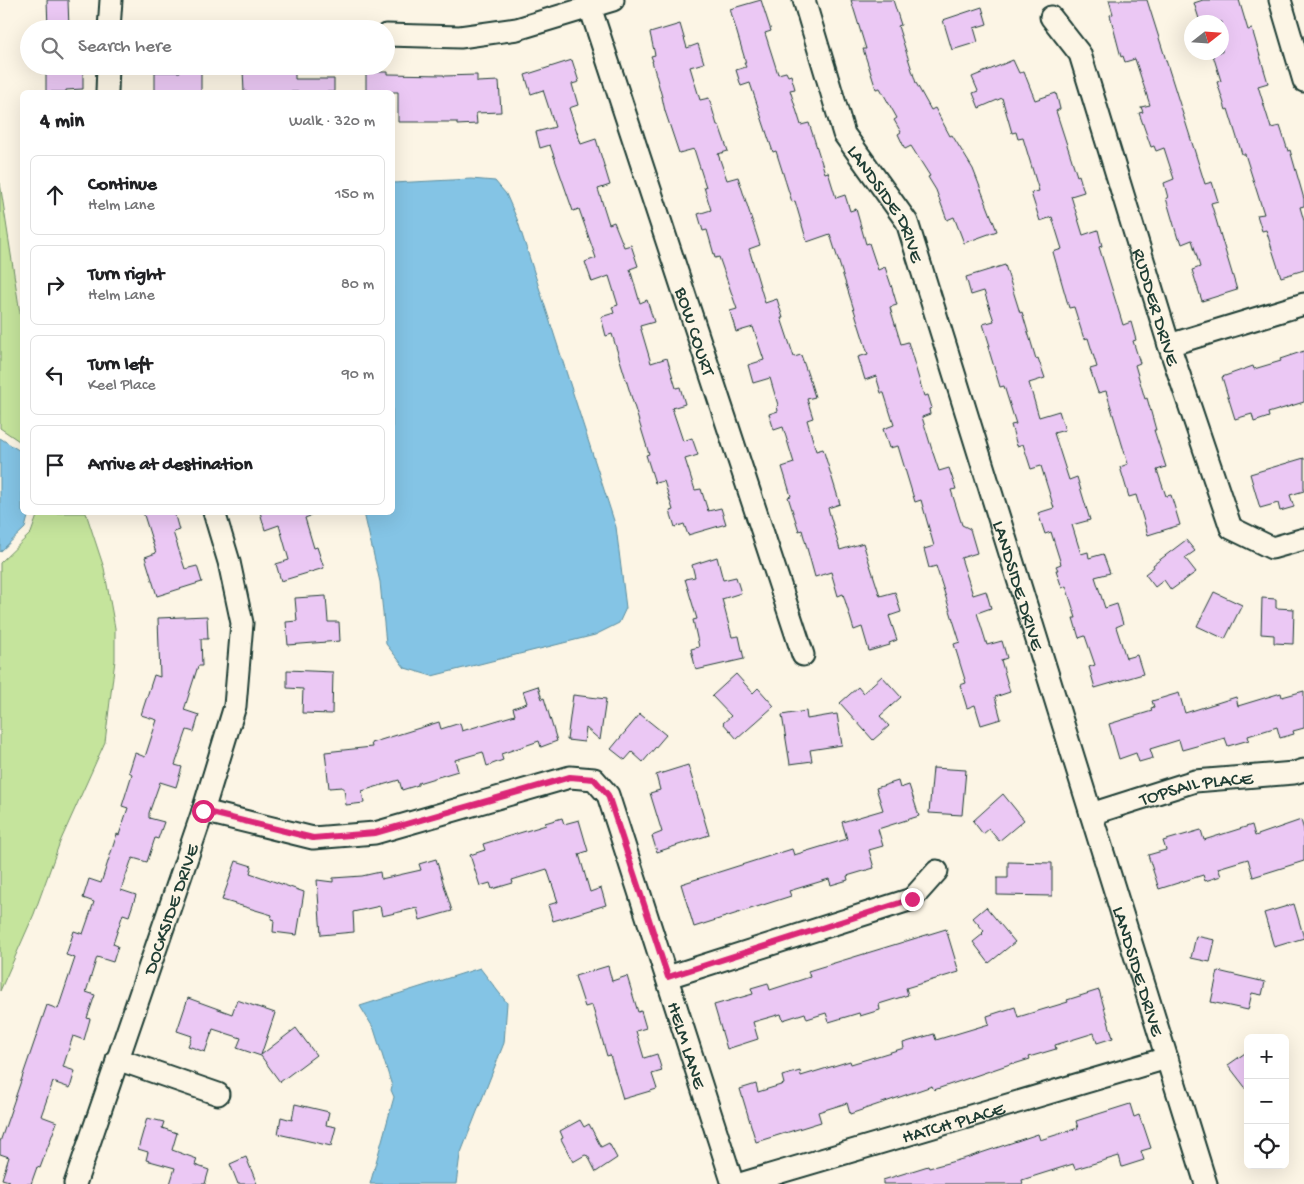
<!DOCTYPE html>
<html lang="en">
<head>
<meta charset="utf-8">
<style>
  body { margin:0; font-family:"Gochi Hand",sans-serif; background:#f6f6f6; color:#202124 }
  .controls { position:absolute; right:15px; bottom:15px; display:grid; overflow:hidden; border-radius:8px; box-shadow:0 5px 20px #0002 }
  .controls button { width:45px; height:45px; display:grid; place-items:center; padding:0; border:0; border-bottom:1px solid #e0e0e0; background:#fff; color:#202124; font:25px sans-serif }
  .compass { position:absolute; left:1184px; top:15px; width:45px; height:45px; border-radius:50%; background:#fff; box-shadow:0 5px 20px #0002; rotate:73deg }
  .stop { position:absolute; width:15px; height:15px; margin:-11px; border:4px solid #db2777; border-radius:50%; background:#fff }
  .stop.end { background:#db2777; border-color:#fff; box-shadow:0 1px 5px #0008 }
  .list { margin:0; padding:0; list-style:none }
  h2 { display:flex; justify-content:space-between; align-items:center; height:65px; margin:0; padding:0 20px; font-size:21px }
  h2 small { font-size:16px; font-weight:400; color:#757577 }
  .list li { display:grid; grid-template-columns:32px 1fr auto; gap:15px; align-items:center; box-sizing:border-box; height:80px; margin:0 10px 10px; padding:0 10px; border:1px solid #e0e0e0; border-radius:8px }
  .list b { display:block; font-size:19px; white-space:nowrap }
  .list p { margin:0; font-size:16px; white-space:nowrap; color:#757577 }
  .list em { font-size:16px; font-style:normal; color:#757577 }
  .icon { flex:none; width:28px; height:28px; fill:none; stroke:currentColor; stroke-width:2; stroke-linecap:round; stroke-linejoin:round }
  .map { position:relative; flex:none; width:1304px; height:1184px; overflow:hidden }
  .search { position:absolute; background:#fff; box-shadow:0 5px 20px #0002; left:20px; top:20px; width:375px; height:55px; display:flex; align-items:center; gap:12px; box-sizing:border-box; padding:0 18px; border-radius:28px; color:#757577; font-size:19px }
  .panel { position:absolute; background:#fff; box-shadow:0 5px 20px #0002; left:20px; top:90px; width:375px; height:425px; border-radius:8px }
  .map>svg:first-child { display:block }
  .green { fill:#c5e49c; stroke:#729068 }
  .water { fill:#84c4e5; stroke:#5c8e9e }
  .building { fill:#ebc8f4; stroke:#1f3d34 }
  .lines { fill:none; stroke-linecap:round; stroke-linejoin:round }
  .minor-casing { stroke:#1f3d34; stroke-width:25 }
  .minor { stroke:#fcf5e5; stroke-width:21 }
  .route { stroke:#db2777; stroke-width:6 }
  .labels { text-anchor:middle; stroke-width:4; stroke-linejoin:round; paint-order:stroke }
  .street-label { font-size:19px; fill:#1f3d34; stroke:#fcf5e5 }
</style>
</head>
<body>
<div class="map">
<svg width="1304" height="1184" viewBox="0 0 1304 1184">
  <rect width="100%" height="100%" fill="#fcf5e5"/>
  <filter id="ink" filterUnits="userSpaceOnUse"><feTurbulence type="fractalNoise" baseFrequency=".02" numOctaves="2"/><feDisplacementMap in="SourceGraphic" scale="10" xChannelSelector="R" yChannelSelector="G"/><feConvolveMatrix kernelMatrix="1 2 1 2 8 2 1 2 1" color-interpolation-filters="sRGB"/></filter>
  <g filter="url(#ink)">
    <path class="green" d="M0,183L22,326V443L0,428Z
      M38,513H86L104,568L115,628V660L105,742L60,842L34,914L0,991V563L31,533Z"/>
    <path class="water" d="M471,179L495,181L506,194L517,219L616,527L626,608L619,623L595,635L432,676L405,668L386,644L380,582L364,513L392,512L393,183Z
      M0,438L20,451L22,457V512L29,513L25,528L0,552Z
      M480,968L507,1003L504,1043L460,1155L456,1184H370L394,1097L391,1090L392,1086L374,1029L360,1006Z"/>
    <path class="building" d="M47,0H68L69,29H48Z
      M761,0L771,31L765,33L778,74L786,72L788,76L791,75L795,89L790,90L801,125L809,123L818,151L825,173L828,172L836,198L845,195L850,211L856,209L866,244L869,243L878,270L885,267L892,288L897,305L890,307L891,311L901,344L908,342L924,396L928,395L932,408L929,409L930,414L922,417L932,450L939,471L949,468L956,489L951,490L962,525L970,529L977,553L961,558L973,595L986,591L991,608L977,613L987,645L1002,641L1007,658L1001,660L1010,692L995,697L1001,719L981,725L975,705L967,708L960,685L966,683L954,644L960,642L936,566L929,568L924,549L934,546L921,500L915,502L898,446L889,448L883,429L894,425L884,393H881L876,376L865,380L858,357L868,354L830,234L807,242L795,201L792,202L776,151L773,152L750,83L741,86L736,70L746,67L744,63H746L730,9Z
      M851,0H893L901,25L898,26L916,83L931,110L935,108L950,136L952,135L973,169L997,231L964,243L954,217L947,220L936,190L928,177L930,176L911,146L905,149L898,134L901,132L894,120L897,118L880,88L876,89L863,49H866Z
      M1109,0H1147L1205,184L1212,182L1218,201L1211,203L1237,290L1202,301L1192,270L1200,267L1192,240L1182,244L1180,238L1178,239L1166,198H1168L1164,183L1174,179L1164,148L1156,151L1154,146L1151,147L1144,127L1139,113L1143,112L1141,107L1150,105L1135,59L1125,62L1123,56L1121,57L1110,15L1113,14Z
      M1203,0H1239L1248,30L1252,29L1268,83L1258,86L1271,128L1280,126L1288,151L1290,150L1304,199V206L1300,207L1304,221V270L1281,277L1266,230L1262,231L1257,215L1264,214L1245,154H1242L1228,109L1226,110L1217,82L1221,81L1212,52H1222V22H1200L1194,3Z
      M982,7L987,24L974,28L978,42L952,50L943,20Z
      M680,24L687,48L698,44L704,63L690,67L700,100L709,98L717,125H719L728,151L718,154L727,180L738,177L750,214L760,245L749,249L765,303L777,299L783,318H781L794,357L801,355L810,381L815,397L807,399L813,418L807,420L816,451L823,449L840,504L828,508L840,550L863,543L880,596L895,592L901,612L889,616L897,640L889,643L890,645L869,651L862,627L854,630L843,594L838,596L831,572L815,577L802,530L799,531L788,497L791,496L782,467L794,463L783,427L774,430L769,414L778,411L777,406L778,405L770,378L753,383L748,365L764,360L753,327L736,332L730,311L737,309L719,257L715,258L707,230L703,231L698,214L711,210L704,187H706L694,149L679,153L665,111L662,97L652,61H653L651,56L655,55L650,33Z
      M572,60L579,82L572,84L578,105L569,108L581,144L596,139L610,185L598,189L609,224L614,222L624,247L631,245L638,266L630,269L640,303L647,300L654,322L640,326L651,363L667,358L676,388L680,387L685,404L672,408L683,441L692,438L698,455L685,459L695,490L701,489L708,511L721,508L726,524L688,535L684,524L675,527L670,511L673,510L664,481L655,483L646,455L649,454L612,334L606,336L601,317L614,313L612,307L618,305L609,276L592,282L585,262L596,258L579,209L573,211L550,145L540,148L536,132L555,127L543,90L531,94L525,75Z
      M1013,60L1019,73L1024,72L1035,100L1056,93L1060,109L1056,111L1077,176L1079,175L1084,192L1071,196L1083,235L1098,230L1102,246L1099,247L1123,325L1131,322L1136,340L1133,341L1140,363L1135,365L1145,399L1147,398L1156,430H1154L1166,467L1157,470L1166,496L1171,495L1180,525L1148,535L1136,495L1129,497L1120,467L1128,464L1106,391L1098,393L1090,369L1097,367L1088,338L1084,339L1074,307L1069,308L1053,252L1062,249L1052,217L1040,221L1031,193L1039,191L1023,138L1018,139L1016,132L1012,133L1002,98L979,108L973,93L978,91L972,77Z
      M201,68V92H155V72H180V69Z
      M243,70L295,72V79H334V92H244Z
      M46,72H83V89L66,90V92H46Z
      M366,72H388V74L444,75V76L477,75V82L499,81L501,112L476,113L477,124L457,125V122H398V92H366Z
      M1005,265L1020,313L1022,312L1036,359L1038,358L1045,378L1029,383L1039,417L1059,411L1065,430L1054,433L1069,480L1077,477L1090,520L1072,525L1081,554L1088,552L1089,558L1103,554L1110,573L1095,577L1105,608L1117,604L1123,624L1116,627L1126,658L1137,655L1143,674L1095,688L1089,667L1095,665L1085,636L1079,638L1073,618H1076L1066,586L1062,588L1056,570H1058L1056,566L1061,564L1051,532L1045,534L1038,513L1054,508L1041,466L1031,469L1023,444L1017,446L1011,425L1016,424L1004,386L1000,387L988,347L990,346L983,324L994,321L984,291L971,295L966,277Z
      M1304,351V402L1268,413L1269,417L1254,422L1252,414L1235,419L1222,377L1253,366L1254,369L1281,361L1280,359Z
      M1304,458V491L1290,495L1294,507L1280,511L1278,503L1260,508L1250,474Z
      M143,512H174L179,530L173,532L185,569L197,566L202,582L157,596L145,557L156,553Z
      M260,512H309L310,516L305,518L314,548L317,547L324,568L281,581L276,564L289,560L279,525L265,530Z
      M1186,540L1195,551L1185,558L1196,572L1171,590L1164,580L1155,587L1145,574L1154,567L1153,565Z
      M717,557L723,580L736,577L741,593L722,599L732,637L739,636L744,659L696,670L691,649L699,647L693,620L697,619L685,579L695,577L692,565Z
      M1214,592L1242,605L1225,639L1197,626Z
      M326,596L328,622H339L340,641L288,645L286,622L297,621L295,598Z
      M1262,598L1276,599V608L1294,609L1293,644L1274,643V635L1261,634Z
      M207,616L208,639H201L202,666H198L184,710L199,715L194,732L187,730L175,765L182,767L176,787L160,782L149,813V818L164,822L158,839L155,838L147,862L133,858L131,861L121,890L136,895L129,916L123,914L113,944L118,946L113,962L97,957L86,992L95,995L87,1018L90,1019L84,1040L73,1036L63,1067L75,1071L70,1088L53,1082L41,1116L57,1122L40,1168L37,1167L31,1184H8L9,1181L2,1179L9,1157L0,1154V1142L47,1005L58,1009L75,958L66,955L74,931L83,934L94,902L83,898L89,879L101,883L117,834L119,835L128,808L122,806L132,774L129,772L135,753L145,757L157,720L141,715L154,675L160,677L158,618Z
      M287,670L333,672L332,714L302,713L303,689L287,688Z
      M736,674L753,693L758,688L774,706L737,739L723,723L731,716L712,696Z
      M882,676L901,697L880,716L889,726L873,740L840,703L858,687L863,693Z
      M538,686L542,699L544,698L557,741L541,747L539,741L501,754L503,760L487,766L483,752L455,760L458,771L418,783V785L402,790L399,780L362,791L364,803L346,805L344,788H342V787L329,788L325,752L372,747L371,743L439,722L441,729L460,723L462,731L515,715L513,708L527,703L523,691Z
      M1304,691V728L1293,731L1294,734L1280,738L1277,727L1248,736L1249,740L1228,746L1225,738L1182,750L1179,740L1150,749L1153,758L1139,762L1136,753L1119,759L1109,724L1152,711L1151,708L1154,707L1152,701L1179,693L1185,713L1236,697L1238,706L1281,693L1282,697Z
      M573,695L606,699L600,740L586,728L584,742L567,740Z
      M806,711L807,719L837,714L842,745L810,750L812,761L790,764L782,715Z
      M640,714L666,735L643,762L632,752L625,760L611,749Z
      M688,765L709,835L657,852L652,836L662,832L650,793L660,790L656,775Z
      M933,768L966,770L962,815L929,813Z
      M898,781L900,788L909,785L919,816L878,829L883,846L869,850L874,868L847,876L848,880L831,885L829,879L789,891L791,896L694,927L681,884L792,849L794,855L847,839L842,822L883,810L876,788Z
      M1003,794L1024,820L999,841L989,829L983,834L973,821Z
      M562,818L564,824L579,820L588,851L579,854L590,892L601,888L606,905L553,921L548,905L558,902L547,869L512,880L513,883L492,889L490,883L480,886L470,855L485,850L483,844L546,825L545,823Z
      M1301,820L1304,830V861L1253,877L1248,859L1218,868L1221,876L1205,881L1203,875L1159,889L1148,855L1166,850L1163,841L1201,830L1204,840L1252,825L1255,836Z
      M436,859L452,911L420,920L417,908L382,916L380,906L353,912L354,932L321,935L317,880L333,882V878L362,876L380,872L381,879L421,870L419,864Z
      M236,861L252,866L250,873L304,892L297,935L273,932L274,920L271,919L272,915L222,900Z
      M1008,862L1052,863V896L997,895V878H1008Z
      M1294,904L1304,938L1274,947L1264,913Z
      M986,907L1015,942L989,963L973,942L983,934L982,933L984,931L973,918Z
      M946,929L959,972L906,988L908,995L879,1004L880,1010L860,1016L859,1013L829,1022L826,1013L807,1019L805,1013L783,1020L781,1014L753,1022L758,1039L727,1049L714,1005L753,994L751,988L768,983L770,990L810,977L808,971Z
      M1196,936L1215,940L1210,962L1191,958Z
      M608,966L612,981L627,976L638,1012L641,1011L646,1028L636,1031L644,1058L657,1054L662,1071L652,1074L657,1089L623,1099L610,1055L607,1056L592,1005L585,1007L575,976Z
      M1218,971L1265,982L1262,995L1252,993L1248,1010L1211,1002Z
      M1099,990L1113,1038L1097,1043L1094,1033L1055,1045L1056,1049L1029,1057L1030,1059L1014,1064L1013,1063L934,1090L932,1086L850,1114L847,1103L818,1112L821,1122L756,1142L740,1089L756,1084L758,1092L784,1084L782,1076L800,1071L801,1076L850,1061L851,1064L904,1048L903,1043L934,1034L936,1040L989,1024L987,1016L1015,1007L1018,1017L1068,1002L1067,1000Z
      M188,998L232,1014L237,1000L275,1013L261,1055L296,1028L316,1055L280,1082L261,1056L237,1048L241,1038L213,1029L205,1052L188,1046L192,1036L177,1031Z
      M1248,1051V1091L1228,1065Z
      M295,1104L329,1112L326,1125L336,1127L331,1146L278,1134L281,1117L292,1120Z
      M1130,1104L1134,1117L1139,1115L1142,1124H1143L1151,1148L1141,1151L1144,1160L1122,1167L1119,1156L1075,1169L1073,1164L1022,1180L1023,1184H883V1180L928,1166L929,1168L966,1158L1038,1134L1040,1140L1078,1128L1076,1121Z
      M147,1118L164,1122L162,1128L177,1133L172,1150L197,1159L195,1165L209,1170L205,1184H170L175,1168L146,1160L148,1152L138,1149Z
      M580,1120L584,1127L589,1124L601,1147L609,1143L617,1158L596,1172L588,1156L585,1155L573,1162L561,1139L563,1138L560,1131Z
      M246,1157L257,1184H238L230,1164Z"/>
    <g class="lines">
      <g class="minor-casing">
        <g id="minor">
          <path id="s1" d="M804,0L844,134L907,222L1206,1184"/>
          <path d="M1280,0L1304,81"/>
          <path id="s2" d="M590,7L803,655"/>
          <path id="s3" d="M1051,17L1080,54L1169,345L1231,528L1272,548L1304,539"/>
          <path d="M109,29L111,0"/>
          <path d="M386,35L460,37L517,29L613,0"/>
          <path d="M107,92L108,66"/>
          <path d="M1169,345L1304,304"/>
          <path id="s4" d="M203,811L313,838L375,833L570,777L594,779L608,795L733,1184"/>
          <path id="s5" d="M1091,814L1195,781L1294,773L1304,770"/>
          <path d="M668,977L912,899L937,871"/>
          <path d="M117,1059L218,1094"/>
          <path id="s6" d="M75,1184L203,811L235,706L242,623L229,562L214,512"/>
          <path id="s7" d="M740,1184L1167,1058"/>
        </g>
      </g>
      <use href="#minor" class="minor"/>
    </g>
  </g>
  <g class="lines" filter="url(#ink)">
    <path class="route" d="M203,811L313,838L375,833L570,777L594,779L608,795L668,977L912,899"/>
  </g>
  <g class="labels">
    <g class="street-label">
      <text dy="7" stroke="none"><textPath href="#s1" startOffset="222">LANDSIDE DRIVE</textPath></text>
      <text dy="7" stroke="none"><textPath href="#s3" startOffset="311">RUDDER DRIVE</textPath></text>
      <text dy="7" stroke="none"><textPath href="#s2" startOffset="341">BOW COURT</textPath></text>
      <text dy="7" stroke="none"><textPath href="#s1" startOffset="628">LANDSIDE DRIVE</textPath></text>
      <text dy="7" stroke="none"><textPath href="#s5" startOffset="109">TOPSAIL PLACE</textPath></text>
      <text dy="7" stroke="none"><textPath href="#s6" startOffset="291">DOCKSIDE DRIVE</textPath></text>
      <text dy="7" stroke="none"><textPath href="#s1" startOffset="1032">LANDSIDE DRIVE</textPath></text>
      <text dy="7" stroke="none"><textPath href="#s4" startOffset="686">HELM LANE</textPath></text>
      <text dy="7" stroke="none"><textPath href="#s7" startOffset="222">HATCH PLACE</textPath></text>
    </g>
  </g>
</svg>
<div class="controls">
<button>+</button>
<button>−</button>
<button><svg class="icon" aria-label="locate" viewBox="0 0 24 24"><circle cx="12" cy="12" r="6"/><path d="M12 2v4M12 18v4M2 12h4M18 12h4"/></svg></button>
</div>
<svg class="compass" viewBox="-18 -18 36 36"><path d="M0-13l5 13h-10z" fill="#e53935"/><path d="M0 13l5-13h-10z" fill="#757577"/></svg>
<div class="stop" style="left:203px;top:811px"></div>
<div class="stop end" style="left:912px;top:899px"></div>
<div class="search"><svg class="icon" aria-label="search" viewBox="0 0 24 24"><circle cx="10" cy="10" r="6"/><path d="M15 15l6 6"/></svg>Search here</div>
<section class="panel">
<h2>4 min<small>Walk · 320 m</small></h2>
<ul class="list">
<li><svg class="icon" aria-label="ahead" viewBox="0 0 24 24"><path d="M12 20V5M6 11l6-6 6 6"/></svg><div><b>Continue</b><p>Helm Lane</p></div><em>150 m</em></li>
<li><svg class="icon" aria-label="right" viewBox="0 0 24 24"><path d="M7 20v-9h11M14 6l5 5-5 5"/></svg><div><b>Turn right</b><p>Helm Lane</p></div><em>80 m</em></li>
<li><svg class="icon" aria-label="left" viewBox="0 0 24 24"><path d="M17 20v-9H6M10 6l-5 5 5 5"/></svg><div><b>Turn left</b><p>Keel Place</p></div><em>90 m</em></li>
<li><svg class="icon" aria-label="arrive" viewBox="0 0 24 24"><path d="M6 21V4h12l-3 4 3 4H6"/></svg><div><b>Arrive at destination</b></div></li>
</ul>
</section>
</div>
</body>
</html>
